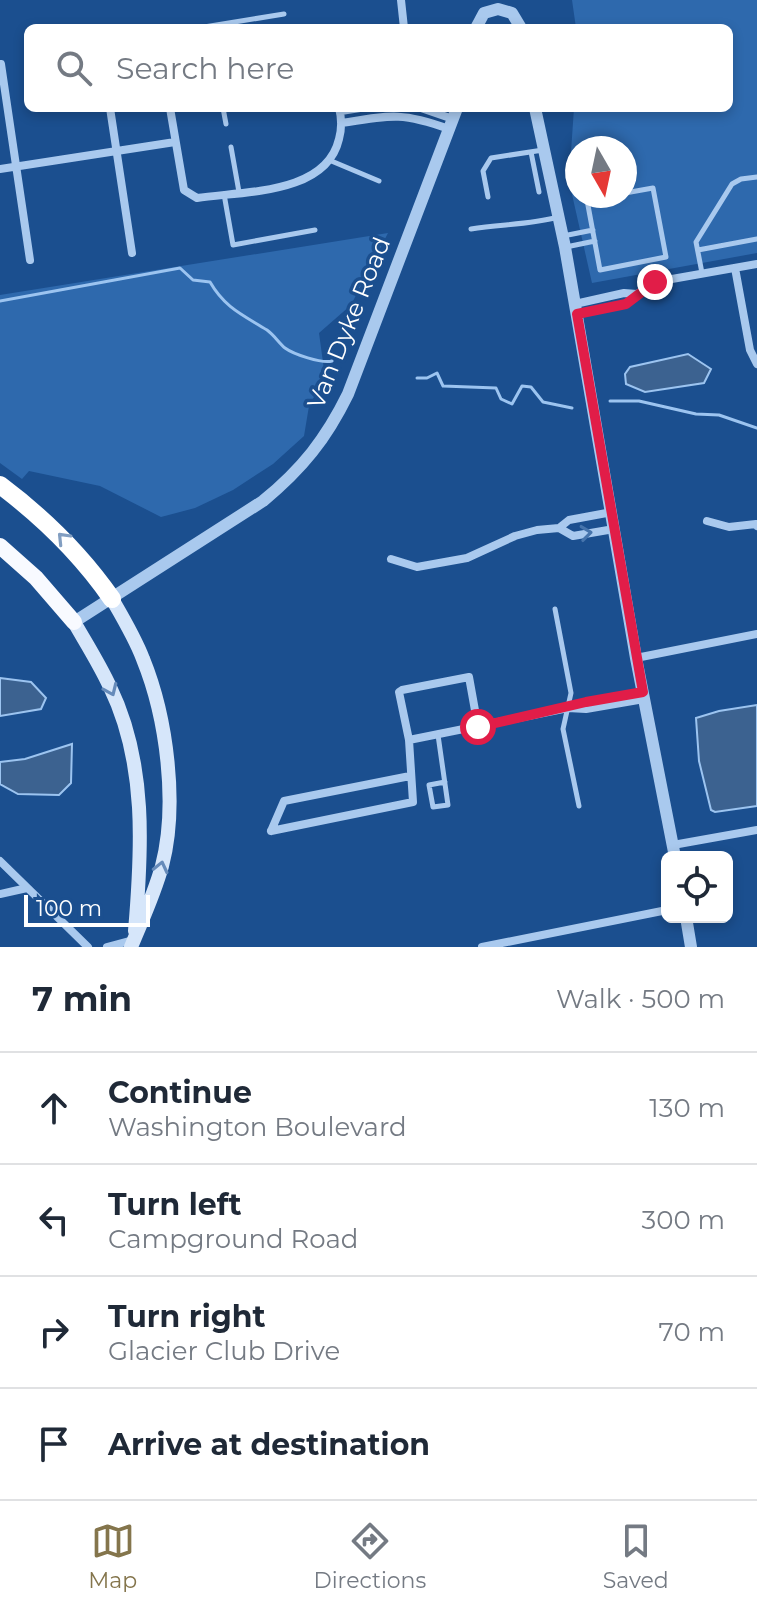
<!DOCTYPE html>
<html lang="en">
<head>
<meta charset="utf-8">
<style>
  body { margin:0; font-family:Montserrat,sans-serif; background:#f2f2f3; color:#1f2937 }
  .controls { position:absolute; right:24px; bottom:24px; display:grid; overflow:hidden; border-radius:12px; box-shadow:0 4px 12px #0003 }
  .controls button { width:72px; height:72px; display:grid; place-items:center; padding:0; border:0; border-bottom:2px solid #e0e1e3; background:#fff; color:#1f2937; font:40px sans-serif }
  .compass { position:absolute; left:565px; top:136px; width:72px; height:72px; border-radius:50%; background:#fff; box-shadow:0 4px 12px #0003; rotate:171deg }
  .scale { position:absolute; left:24px; bottom:20px; width:126px; box-sizing:border-box; padding-left:8px; border:4px solid #fff; border-top:0; font-size:22px; line-height:28px; white-space:nowrap; color:#fff; -webkit-text-stroke:6px #1b4f8f; paint-order:stroke }
  .stop { position:absolute; width:24px; height:24px; margin:-18px; border:6px solid #e11d48; border-radius:50%; background:#fff }
  .stop.end { background:#e11d48; border-color:#fff; box-shadow:0 2px 8px #0008 }
  .list { margin:0; padding:0; list-style:none }
  h2 { display:flex; justify-content:space-between; align-items:center; height:104px; margin:0; padding:0 32px; font-size:34px }
  h2 small { font-size:26px; font-weight:400; color:#747a83 }
  .list li { display:grid; grid-template-columns:52px 1fr auto; gap:24px; align-items:center; box-sizing:border-box; height:112px; padding:0 32px; border-top:2px solid #e0e1e3 }
  .list b { display:block; font-size:30px; white-space:nowrap }
  .list p { margin:0; font-size:26px; white-space:nowrap; color:#747a83 }
  .list em { font-size:26px; font-style:normal; color:#747a83 }
  .icon { flex:none; width:44px; height:44px; fill:none; stroke:currentColor; stroke-width:2; stroke-linecap:round; stroke-linejoin:round }
  .map { position:relative; flex:none; width:757px; height:947px; overflow:hidden }
  .search { position:absolute; background:#fff; box-shadow:0 4px 12px #0003; left:24px; right:24px; top:24px; height:88px; display:flex; align-items:center; gap:20px; box-sizing:border-box; padding:0 28px; border-radius:12px; color:#747a83; font-size:30px }
  .sheet { height:552px; background:#fff }
  nav { display:flex; justify-content:space-around; align-items:center; box-sizing:border-box; height:112px; border-top:2px solid #e0e1e3; background:#fff; font-size:22px; color:#747a83 }
  nav a { display:grid; justify-items:center; gap:4px }
  nav .on { color:#84754c }
  .map>svg:first-child { display:block }
  .green { fill:#2e69ad; fill-rule:evenodd }
  .water { fill:#3c6290; stroke:#9cc4f0; stroke-width:2 }
  .lines { fill:none; stroke-linecap:round; stroke-linejoin:round }
  .stream { stroke:#9cc4f0; stroke-width:3 }
  .service { stroke:#a9c9ee; stroke-width:5 }
  .minor { stroke:#a9c9ee; stroke-width:8 }
  .tertiary { stroke:#a9c9ee; stroke-width:12 }
  .secondary { stroke:#d6e6fa; stroke-width:14 }
  .trunk { stroke:#f8faff; stroke-width:16 }
  .motorway { stroke:#fff; stroke-width:18 }
  .oneway { stroke:#4674ac }
  .oneway2 { stroke:#829ec1 }
  .oneway3 { stroke:#668bba }
  .route { stroke:#e11d48; stroke-width:10 }
  .labels { text-anchor:middle; stroke-width:7; stroke-linejoin:round; paint-order:stroke }
  .street-label { font-size:24px; fill:#fff; stroke:#1b4f8f }
</style>
</head>
<body>
<div class="map">
<svg width="757" height="947" viewBox="0 0 757 947">
  <rect width="100%" height="100%" fill="#1b4f8f"/>
  <path class="green" d="M572,0H757V253L592,283L569,181L574,108H729V28H576ZM577,148H625V196H577Z
    M388,233L351,305L319,333L325,377L309,406L304,436L273,464L233,490L195,508L161,517L100,486L29,471L22,479L0,463V295Z"/>
  <path class="water" d="M688,354L711,369L704,383L645,392L626,384L625,374L630,367Z
    M0,678L31,682L46,698L41,709L0,716Z
    M757,705V806L715,812L711,810L699,761L696,718L719,711Z
    M72,744L71,783L59,795L18,794L0,784V762L25,759Z"/>
  <g class="lines">
    <path class="stream" d="M0,301L180,268L193,280L210,282C225,308 243,315 267,330C274,335 279,343 285,348C293,354 322,364 332,361
      M417,378H427L437,373L443,386L496,388L501,399L512,404L522,386L531,387L543,402L572,408
      M610,401H639L696,414L719,415L757,428"/>
    <path class="service" d="M198,28L284,14
      M223,108L226,124
      M231,147L239,192
      M531,152L539,192
      M329,160L379,181
      M224,194L233,245L315,230
      M610,196L587,200L600,270L666,257L653,188L625,193
      M488,197L483,171L491,158L543,150
      M471,229C501,224 529,225 558,217
      M563,236L593,230
      M566,247L595,241
      M698,250L757,239
      M702,273L696,242L732,184L741,179L757,177
      M555,609L571,693L563,729L579,806
      M438,735L448,805L433,807L429,785L445,782"/>
    <path class="minor" d="M401,0L404,28
      M1,64L30,260
      M110,108L132,253
      M170,108L184,190L197,198C243,191 326,195 339,139C342,128 342,119 339,108
      M421,108L453,119
      M341,111L360,108
      M342,123C391,115 402,112 449,129
      M0,169L175,142
      M735,268L750,350L757,364
      M637,294L655,282L757,264
      M575,304L624,293L637,294L626,304L577,314
      M707,521L729,527L756,524L757,526
      M559,528L573,536L614,529
      M391,559L417,567L467,558L515,536L537,530L559,528L569,520L612,512
      M636,658L757,634
      M643,692L586,702L568,708L586,709L644,699
      M409,740L568,708
      M271,831L413,802L409,740L399,692L402,690L469,677L478,727
      M271,831L284,801L410,776
      M673,845L757,830
      M0,861L88,947
      M0,894L27,888
      M107,947L133,940
      M482,947L667,910"/>
    <path class="tertiary" d="M476,28L484,13L498,9L512,13L521,28
      M535,108L565,247L636,658L675,857
      M74,622L263,501C302,469 326,439 348,394L457,108
      M686,917L691,947"/>
    <path class="secondary" d="M112,599C123,618 135,638 143,659C167,718 178,805 162,866C154,895 142,920 131,947
      M74,622C86,643 100,665 110,687C147,763 142,850 135,931"/>
    <path class="trunk" d="M0,546L36,578L74,622"/>
    <path class="motorway" d="M0,485C44,518 80,553 112,599"/>
  </g>
  <defs><path id="oneway-chevron" d="M-2-3.5L2.5 0L-2 3.5" fill="none" stroke-width="1.6" stroke-linecap="round" stroke-linejoin="round" transform="scale(2)"/></defs>
  <use class="oneway" href="#oneway-chevron" transform="translate(586 533) rotate(-7)"/>
  <use class="oneway2" href="#oneway-chevron" transform="translate(63 538) rotate(-134)"/>
  <g class="oneway3">
    <use href="#oneway-chevron" transform="translate(111 690) rotate(66)"/>
    <use href="#oneway-chevron" transform="translate(161 867) rotate(-77)"/>
  </g>
  <g class="lines">
    <path class="route" d="M478,727L586,702L643,692L577,314L626,304L655,282"/>
  </g>
  <g class="labels">
    <g class="street-label">
      <text transform="translate(349 323) rotate(-68)" y="8">Van Dyke Road</text>
    </g>
  </g>
</svg>
<div class="controls">
<button><svg class="icon" aria-label="locate" viewBox="0 0 24 24"><circle cx="12" cy="12" r="6"/><path d="M12 2v4M12 18v4M2 12h4M18 12h4"/></svg></button>
</div>
<svg class="compass" viewBox="-18 -18 36 36"><path d="M0-13l5 13h-10z" fill="#e53935"/><path d="M0 13l5-13h-10z" fill="#747a83"/></svg>
<div class="scale">100 m</div>
<div class="stop" style="left:478px;top:727px"></div>
<div class="stop end" style="left:655px;top:282px"></div>
<div class="search"><svg class="icon" aria-label="search" viewBox="0 0 24 24"><circle cx="10" cy="10" r="6"/><path d="M15 15l6 6"/></svg>Search here</div>
</div>
<section class="sheet">
<h2>7 min<small>Walk · 500 m</small></h2>
<ul class="list">
<li><svg class="icon" aria-label="ahead" viewBox="0 0 24 24"><path d="M12 20V5M6 11l6-6 6 6"/></svg><div><b>Continue</b><p>Washington Boulevard</p></div><em>130 m</em></li>
<li><svg class="icon" aria-label="left" viewBox="0 0 24 24"><path d="M17 20v-9H6M10 6l-5 5 5 5"/></svg><div><b>Turn left</b><p>Campground Road</p></div><em>300 m</em></li>
<li><svg class="icon" aria-label="right" viewBox="0 0 24 24"><path d="M7 20v-9h11M14 6l5 5-5 5"/></svg><div><b>Turn right</b><p>Glacier Club Drive</p></div><em>70 m</em></li>
<li><svg class="icon" aria-label="arrive" viewBox="0 0 24 24"><path d="M6 21V4h12l-3 4 3 4H6"/></svg><div><b>Arrive at destination</b></div></li>
</ul>
</section>
<nav>
<a class="on"><svg class="icon" aria-label="map" viewBox="0 0 24 24"><path d="M3 6l6-2 6 2 6-2v14l-6 2-6-2-6 2zM9 4v14M15 6v14"/></svg>Map</a>
<a><svg class="icon" aria-label="directions" viewBox="0 0 24 24"><path d="M12 3l9 9-9 9-9-9zM9 14v-3h6M13 9l2 2-2 2"/></svg>Directions</a>
<a><svg class="icon" aria-label="saved" viewBox="0 0 24 24"><path d="M7 4h10v16l-5-4-5 4z"/></svg>Saved</a>
</nav>
</body>
</html>
